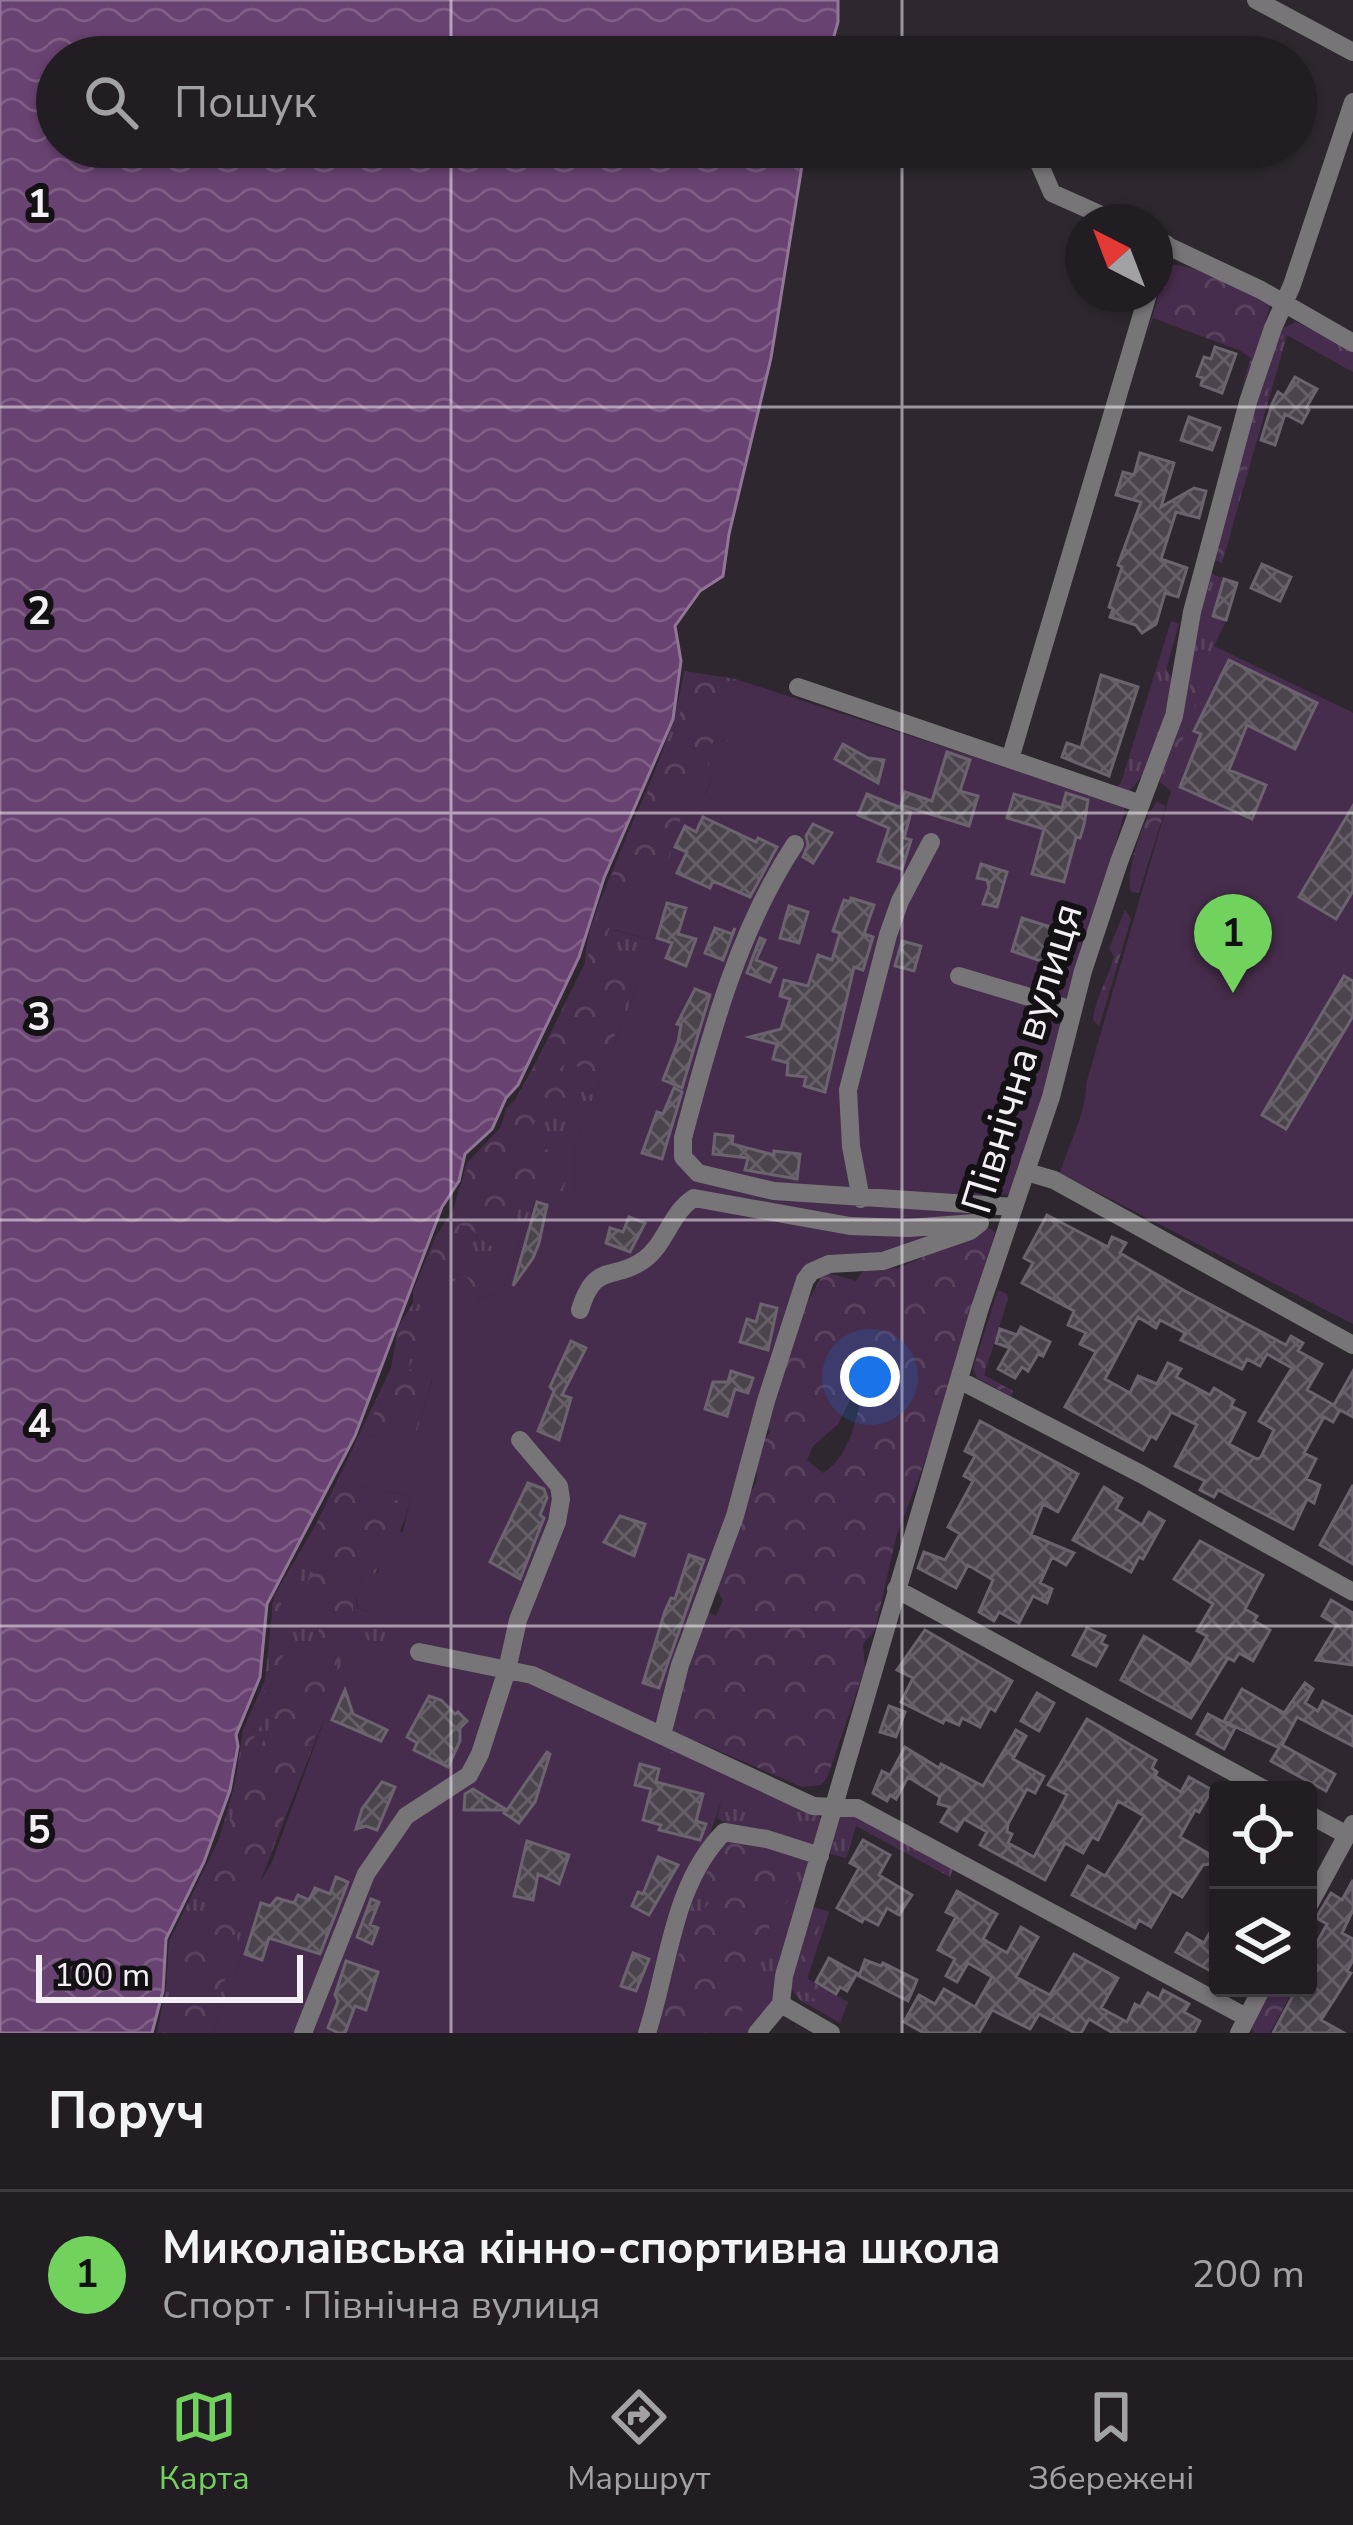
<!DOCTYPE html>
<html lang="uk">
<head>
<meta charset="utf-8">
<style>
  body { margin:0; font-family:"Nunito Sans",sans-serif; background:#2a262b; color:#f1f3f6 }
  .controls { position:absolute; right:36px; bottom:36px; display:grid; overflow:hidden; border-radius:12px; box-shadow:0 3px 9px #0004 }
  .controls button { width:108px; height:108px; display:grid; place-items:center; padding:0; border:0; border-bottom:3px solid #3f3b41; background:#221d23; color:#f1f3f6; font:60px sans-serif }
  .compass { position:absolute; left:1065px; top:204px; width:108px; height:108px; border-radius:50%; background:#221d23; box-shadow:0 3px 9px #0004; rotate:318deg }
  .scale { position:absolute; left:36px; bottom:30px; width:267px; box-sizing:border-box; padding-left:12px; border:6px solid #f4eff5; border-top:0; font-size:33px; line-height:42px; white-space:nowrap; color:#f4eff5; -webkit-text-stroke:9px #141115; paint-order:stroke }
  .you { position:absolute; left:870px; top:1377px; width:42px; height:42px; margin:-30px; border:9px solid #fff; border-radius:50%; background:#1a73e8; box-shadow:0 0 0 18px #1a73e833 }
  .badge { display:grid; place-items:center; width:78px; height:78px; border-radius:50%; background:#72d25e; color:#111; font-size:39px; font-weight:700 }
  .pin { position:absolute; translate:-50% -99px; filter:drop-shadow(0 3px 6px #0008) }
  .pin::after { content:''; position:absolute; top:63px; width:42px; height:36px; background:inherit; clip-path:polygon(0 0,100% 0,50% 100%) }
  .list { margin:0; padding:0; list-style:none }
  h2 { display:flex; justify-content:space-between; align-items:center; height:156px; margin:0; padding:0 48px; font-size:51px }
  h2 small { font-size:39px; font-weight:400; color:#a2a2a6 }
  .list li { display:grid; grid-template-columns:78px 1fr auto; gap:36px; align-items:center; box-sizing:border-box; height:168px; padding:0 48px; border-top:3px solid #3f3b41 }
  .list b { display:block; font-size:45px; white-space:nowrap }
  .list p { margin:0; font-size:39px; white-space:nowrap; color:#a2a2a6 }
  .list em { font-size:39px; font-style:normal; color:#a2a2a6 }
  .icon { flex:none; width:66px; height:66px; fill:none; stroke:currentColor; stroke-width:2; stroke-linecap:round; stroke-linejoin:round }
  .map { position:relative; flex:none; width:1353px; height:2033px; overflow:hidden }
  .search { position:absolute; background:#221d23; box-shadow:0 3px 9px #0004; left:36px; right:36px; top:36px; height:132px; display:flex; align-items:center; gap:30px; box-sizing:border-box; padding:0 42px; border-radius:66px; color:#a2a2a6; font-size:45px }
  .sheet { height:324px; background:#221d23 }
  nav { display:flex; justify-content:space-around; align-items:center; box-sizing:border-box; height:168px; border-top:3px solid #3f3b41; background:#221d23; font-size:33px; color:#a2a2a6 }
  nav a { display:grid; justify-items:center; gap:6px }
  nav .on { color:#72d25e }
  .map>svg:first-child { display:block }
  .grass { fill:url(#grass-tufts) }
  .forest { fill:url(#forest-crowns); fill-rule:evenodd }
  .garden { fill:#472d4d }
  .water { fill:url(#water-waves); stroke:#927698; stroke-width:3 }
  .building { fill:url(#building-cross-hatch); stroke:#6b636d; stroke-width:3; fill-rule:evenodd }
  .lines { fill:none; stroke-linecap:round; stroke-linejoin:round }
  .minor { stroke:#787579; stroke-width:18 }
  .grid { fill:none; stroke:#f4eff5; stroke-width:3; stroke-opacity:0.55 }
  .labels { text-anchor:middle; stroke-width:12; stroke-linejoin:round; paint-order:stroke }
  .street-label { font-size:42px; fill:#f4eff5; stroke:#141115 }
  .grid-label { font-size:39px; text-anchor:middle; font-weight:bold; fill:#f4eff5; stroke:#141115; stroke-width:12; stroke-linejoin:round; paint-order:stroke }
</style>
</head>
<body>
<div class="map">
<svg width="1353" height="2033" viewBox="0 0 1353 2033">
  <defs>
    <pattern id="grass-tufts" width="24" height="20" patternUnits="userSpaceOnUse" patternTransform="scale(3)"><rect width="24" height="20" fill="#472d4d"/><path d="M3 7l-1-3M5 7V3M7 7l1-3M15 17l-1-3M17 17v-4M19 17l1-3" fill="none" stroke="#59425e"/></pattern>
    <pattern id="forest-crowns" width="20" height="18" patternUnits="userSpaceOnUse" patternTransform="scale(3)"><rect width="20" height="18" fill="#472d4d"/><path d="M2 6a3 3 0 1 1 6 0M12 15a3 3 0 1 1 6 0" fill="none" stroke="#59425e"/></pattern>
    <pattern id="water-waves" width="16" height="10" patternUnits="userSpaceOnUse" patternTransform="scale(3)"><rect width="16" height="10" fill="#684270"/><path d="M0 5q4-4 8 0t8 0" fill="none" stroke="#7e5e85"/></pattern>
    <pattern id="building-cross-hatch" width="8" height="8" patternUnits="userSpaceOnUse" patternTransform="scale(3)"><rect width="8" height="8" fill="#4b444d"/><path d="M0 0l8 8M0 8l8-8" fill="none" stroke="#665f67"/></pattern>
  </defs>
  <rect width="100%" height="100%" fill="#2e272f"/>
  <path class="grass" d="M1296,322L1353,350V372L1287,335L1222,563L1212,559L1280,330Z
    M1209,572L1223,579L1212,617L1226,621L1214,646L1351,712L1194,716L1188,730L1200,735L1171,791L1160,782L1180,721Z
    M1171,621L1179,624L1166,670L1172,678C1167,709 1153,774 1127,792L1113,790L1121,783Z
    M684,671L736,679L726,702L730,741L704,795H695L652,901L613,930L655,941L575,1144L574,1198L531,1208L502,1291L476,1300L450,1298V1317L413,1445L366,1434L353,1484L411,1496C402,1537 385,1565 356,1595L357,1608L387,1620L401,1646L397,1650H351L260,1882L247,1941L212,2033H157L166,1988L169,1942L219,1839L235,1784L243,1730L265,1680L274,1596L319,1519L391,1368L398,1327L413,1303V1291L436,1236L453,1210L467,1163L501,1127L506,1108L515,1100L536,1062L585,963C586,928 602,897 615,865C641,798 673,743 684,671Z
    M659,1737L818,1814L822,1822L817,1843L810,1849L730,1826L717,1818L722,1799L706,1796L655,1745Z
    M851,1810L955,1865L950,1877L856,1826L846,1858L826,1853L840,1814Z
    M728,1836L812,1863L772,2001L752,2033H650L702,1871Z
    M811,1906L829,1912L807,1979L848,2002L840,2023L800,2000L790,1987Z"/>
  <path class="forest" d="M1168,264C1206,268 1238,284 1270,305L1256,355L1240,391L1251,358L1241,351L1153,318L1145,341Z
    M1283,333V337L1222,560L1216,557L1240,450Z
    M1206,649L1200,691L1167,784L1160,780L1161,772L1185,709L1198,650Z
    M689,673L728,684L716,695L714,706L720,720L708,758L709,783L688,800L653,890L646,895L611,892L607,888L610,878L677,726Z
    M1157,802L1166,806L1139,893L1131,892C1125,874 1143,817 1157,802Z
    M603,895L616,896L618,902L598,963L609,968L624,965L637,979L636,987L625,1006L594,1094L588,1095C585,1076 588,1069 568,1062L560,1068L556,1084L579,1097L582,1113L571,1118L538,1114L525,1144L527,1152L557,1148L568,1175L559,1193L526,1196C512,1214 520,1233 503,1249C480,1247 477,1227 460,1225L457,1242L476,1257L481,1270L498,1272L501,1278L484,1293H477L467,1277C446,1277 433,1288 423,1307L416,1302L420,1279L437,1238L454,1213L468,1168L496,1135L564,1013L588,957Z
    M1125,910L1131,919L1099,1027L1093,1020C1095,998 1109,978 1114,956L1109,949Z
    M987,1227L995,1232L937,1430L896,1537L875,1630L863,1644L865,1668L827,1778L821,1785L802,1787L673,1731L670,1728L706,1611L716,1616L723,1600L716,1589L746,1495C764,1482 754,1469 755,1451L770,1433L766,1421L800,1315L821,1278L829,1273L856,1281L864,1270L899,1268ZM861,1397C856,1424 847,1459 823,1473L807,1460L813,1446L838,1424L851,1398Z
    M998,1290L1007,1294L1008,1299L984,1375L1013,1391L1011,1396L977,1378L973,1368Z
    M416,1317L425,1319L407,1368C421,1398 424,1402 411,1436L366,1432L394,1366L398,1335L408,1318Z
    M361,1436L350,1489L403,1502L400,1531L391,1528C385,1539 383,1557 376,1567C362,1586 353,1580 353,1610L371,1624C340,1629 319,1615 304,1589L317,1565L318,1553L305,1560L298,1585L286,1592L283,1589Z
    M278,1599C300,1622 269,1730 245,1748C243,1724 262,1706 267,1683C272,1659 272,1628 272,1603Z
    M323,1624L374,1642V1646L346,1649L341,1654L318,1706V1728L277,1835L261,1872L245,1887L236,1931L240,1951L220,1990L196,1986L184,1972V1953C189,1949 196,1949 201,1946C212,1937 205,1886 211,1868L294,1666Z
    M730,1839L779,1851L797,1861L788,1901L769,1926L771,1944L760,1962L742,2008L739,2033H655C668,1984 678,1938 712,1899L701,1885C708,1867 716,1853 730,1839Z
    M812,1918H822L804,1976L840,2000L844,2010L837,2017L796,1984L807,1928Z
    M180,1979L189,1992H208L219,2001L208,2033H160L163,2017L179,2003Z
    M1272,1988H1294L1270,2033H1254L1251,2027Z"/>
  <path class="garden" d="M1213,646L1353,713V1324L1060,1173C1068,1147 1087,1110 1086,1084Z
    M736,679L1122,805L1125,811L1033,1134L1010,1194L976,1197L978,1211L971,1228L915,1248L815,1266L656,1745L711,1774L706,1795L722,1799L642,2033H212L247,1941L239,1932L252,1883L260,1882L272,1862L324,1720L319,1714L333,1678L351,1650H397L401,1646L386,1620L358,1608L356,1595L362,1579L378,1572L391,1530L403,1532L411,1496L353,1484L365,1434L413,1444L432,1381L409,1369L422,1335L431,1338L436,1330L443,1332L450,1317V1298L456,1293L476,1300L502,1291L531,1208L574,1198L575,1144L655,941L612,929L624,895L652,900L695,794H705L729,741L720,735L726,702Z"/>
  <path class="water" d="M0,0H838V22L828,57H57V147H805L771,358L729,534L723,576L700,591L675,626L681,661L673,719L604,878L579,957L518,1085L506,1098L492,1129L465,1154L459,1181L442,1207L355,1436L267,1604L260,1677L236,1735L238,1746L230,1790L204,1862L166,1939L163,1991L152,2033H0Z"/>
  <path class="building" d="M1215,347L1236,354L1222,393L1201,385L1203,378L1197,376L1204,357L1211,359Z
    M1295,377L1317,389L1306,408L1309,410L1302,423L1285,414L1275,445L1261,440L1272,404L1278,392L1284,396Z
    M1189,417L1220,428L1212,450L1181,440Z
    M1140,453L1174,463L1161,507L1194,488L1206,491L1199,518L1176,512L1161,559L1187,568L1178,597L1165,593L1156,624L1142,633L1136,625L1110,617L1113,609L1109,607L1122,567L1118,565L1141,502L1116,495L1123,472L1134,475Z
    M1262,564L1291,577L1280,601L1251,588Z
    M1224,579L1237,583L1226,620L1213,616Z
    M1229,660L1317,703L1295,749L1247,725L1229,770L1266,785L1252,819L1180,787L1201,734L1194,731Z
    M1101,675L1138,687L1109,776L1062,757L1067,743L1081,748Z
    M843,744L868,758L884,760L878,783L835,759Z
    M947,752L970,760L960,791L978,796L969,826L901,805L905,792L932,801Z
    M1066,793L1088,800L1084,825L1080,838L1076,837L1064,882L1032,874L1044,829L1007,818L1014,794L1062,808Z
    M867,794L911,812L904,838L911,840L902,869L878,861L889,828L858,815Z
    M1353,806V891L1336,919L1299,897Z
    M703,817L756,842L758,838L777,847L750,897L713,881L710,888L677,873L687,852L675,847L685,826L696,832Z
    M813,824L832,833L813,863L803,857L808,845L806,836Z
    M981,864L1007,872L997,907L983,904L989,887L987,880L977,878Z
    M851,898L874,905L864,934L873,937L863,970L854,967L825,1092L804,1086L806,1077L787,1075L788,1063L773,1059L777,1044L750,1037L781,1029L790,999L780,996L784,980L808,986L818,955L832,960L840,933L833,931L844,900L850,902Z
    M667,903L686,908L678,934L696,939L686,966L666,958L672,943L657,938Z
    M789,906L808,912L799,943L780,938Z
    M1022,918L1054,928L1044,962L1012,951Z
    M715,928L732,934L735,928L723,960L705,953Z
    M760,938L765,940L756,960L776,968L770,982L747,973Z
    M902,941L921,946L914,971L895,966Z
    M1344,976L1353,981V1016L1286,1129L1262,1115Z
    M695,989L710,995L682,1088L663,1080L678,1042L681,1025L677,1024Z
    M674,1088L682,1092L662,1159L642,1153L657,1112L663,1114Z
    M715,1134L733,1136L732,1144L774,1155V1151L800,1154L797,1179L745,1170L748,1158L713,1154Z
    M537,1202L547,1205L539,1243L533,1258L513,1286Z
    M1047,1215L1108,1247L1112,1237L1126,1243L1120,1253L1185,1291L1286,1345L1291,1336L1303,1343L1298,1351L1322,1364L1307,1390L1334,1405L1353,1371V1417L1340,1410L1333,1422L1324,1417L1304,1453L1316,1459L1306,1479L1320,1485L1314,1503L1307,1499L1293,1529L1218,1490L1214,1497L1200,1490L1205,1481L1175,1466L1197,1425L1171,1412L1156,1439L1151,1436L1143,1450L1065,1407L1096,1352L1080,1344L1086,1333L1068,1325L1074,1311L1022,1283L1033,1263L1024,1258ZM1138,1317L1156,1328L1160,1320L1185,1333L1181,1340L1242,1369L1247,1359L1260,1366L1267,1354L1292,1368L1259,1421L1274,1430L1261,1457L1257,1459L1229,1444L1245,1413L1231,1406L1234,1400L1214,1388L1210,1395L1176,1377L1181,1369L1168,1363L1157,1384L1138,1376L1130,1393L1105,1379Z
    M629,1217L645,1223L630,1252L606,1243L610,1228L623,1232Z
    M761,1304L777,1308L768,1350L740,1342L747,1319L756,1322Z
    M1021,1327L1050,1342L1043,1356L1038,1354L1028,1371L1022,1367L1015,1378L998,1369L1010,1348L996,1343L1000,1329L1017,1335Z
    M571,1341L586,1348L562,1395L571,1398L559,1440L538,1431L554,1391L550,1387Z
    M731,1371L753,1378L748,1393L735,1389L727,1416L705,1409L713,1382H728Z
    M980,1421L1078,1474L1058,1512L1043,1504L1031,1535L1074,1553L1066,1565L1052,1557L1040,1583L1052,1589L1047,1603L1033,1596L1019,1623L999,1612L994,1621L979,1612L993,1580L968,1565L956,1588L918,1568L924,1552L945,1560L960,1534L948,1527L973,1481L964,1476L975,1456L965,1451Z
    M528,1483L544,1489L547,1498L540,1515L544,1518L520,1579L490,1562Z
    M1353,1485V1564L1320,1545Z
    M1104,1487L1122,1498L1116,1509L1142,1525L1149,1512L1164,1521L1143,1559L1139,1557L1131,1572L1073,1540Z
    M620,1516L645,1524L634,1556L604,1542Z
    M1200,1541L1263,1575L1245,1609L1257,1616L1254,1621L1270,1630L1253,1661L1239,1653L1234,1661L1228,1658L1191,1718L1121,1680L1144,1636L1191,1665L1207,1636L1197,1631L1213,1604L1174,1579Z
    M689,1555L704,1560L659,1688L643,1683L665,1611L671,1598L675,1599Z
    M1331,1600L1353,1613V1665L1316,1660L1337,1625L1322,1616Z
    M1087,1628L1105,1636L1101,1643L1107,1646L1096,1666L1073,1655Z
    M925,1630L1012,1681L995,1711L990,1708L980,1727L962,1718L959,1725L945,1719L943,1723L901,1702L913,1678L897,1670Z
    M1305,1683L1313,1689L1305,1703L1318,1711L1323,1701L1353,1717V1746L1297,1717L1282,1745L1335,1774L1326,1791L1271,1761L1279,1748L1224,1721L1242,1689L1284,1713Z
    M345,1690L353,1714L387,1730L381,1741L332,1720Z
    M1037,1693L1054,1703L1039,1731L1021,1721Z
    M429,1696L441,1700L455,1714L458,1712L467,1721L460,1728V1741L448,1767L414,1750L417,1743L407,1737Z
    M889,1706L905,1712L896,1737L880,1732Z
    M1208,1714L1235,1728L1224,1749L1197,1734Z
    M1087,1719L1156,1760L1152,1768L1157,1772L1155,1776L1181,1792L1189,1777L1212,1790L1199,1812L1195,1810L1180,1837L1218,1859V1863L1203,1865L1182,1897L1172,1891L1151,1927L1139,1920L1135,1928L1072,1895L1088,1866L1105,1876L1144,1816L1118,1801L1098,1840L1092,1837L1083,1853L1065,1843L1045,1880L980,1845L987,1832L964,1819L957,1831L941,1822L950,1807L938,1804L940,1797L908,1777L896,1799L890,1795L887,1801L873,1793L882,1771L890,1775L905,1747L939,1768L941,1764L983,1786L1016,1730L1026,1736L1013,1759L1044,1776L1035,1793L1027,1789L1008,1824L1007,1832L1012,1834L1008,1843L1034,1857L1067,1795L1048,1785Z
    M547,1752L550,1754L535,1802L519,1823L504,1813L506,1810H464L465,1794L473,1789L507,1810Z
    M640,1764L659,1769L656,1782L703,1794L696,1821L706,1824L700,1840L659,1830L661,1825L643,1820L651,1789L635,1785Z
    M382,1782L395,1787L377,1830L366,1826L356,1829L362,1809Z
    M863,1840L890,1855L879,1875L912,1895L899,1915L887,1908L878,1925L864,1918L862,1922L837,1908L859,1868L850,1863Z
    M527,1841L569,1855L559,1884L538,1874L533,1900L514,1896Z
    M658,1857L678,1865L649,1915L632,1906L638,1892L643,1894Z
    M336,1877L348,1882L320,1954L269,1938L262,1960L245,1954L261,1903L270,1906L277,1898L294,1903L298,1895L309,1900L315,1888L330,1894Z
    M1353,1880V1910L1342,1933L1353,1939V1960L1347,1971L1351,1973L1321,2020L1344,2033H1273L1297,1988H1308V1959L1327,1924L1316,1918L1331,1893L1342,1900Z
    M957,1891L997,1914L983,1939L1007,1953L1021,1927L1038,1937L1016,1977L1050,1995L1074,1954L1118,1978L1101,2008L1127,2022L1135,2004L1140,2007L1148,1993L1159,1999L1163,1990L1189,2004L1184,2012L1200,2021L1194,2033H1113L1089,2019L1081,2033H1075L1039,2014L1030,2029L992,2010L979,2033H924L904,2022L919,1995L935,2004L944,1989L975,2007L992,1977L968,1963L957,1982L946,1976L955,1959L938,1950L956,1917L946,1912Z
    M371,1899L379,1902L370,1925L378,1928L372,1944L357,1937Z
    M1218,1918V1975L1176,1952L1187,1933L1204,1943Z
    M633,1953L649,1959L636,1991L621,1986Z
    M829,1958L857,1973L847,1991L840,1987L836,1994L816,1982Z
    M865,1960L881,1966L883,1963L917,1980L908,2001L859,1976Z
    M346,1961L378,1972L366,2010L355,2006L345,2033H339L328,2028L338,2001L335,1995Z"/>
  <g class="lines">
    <path class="minor" d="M1256,0L1353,52
      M1032,147L1052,193L1117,222
      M1155,240L1261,290L1353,343
      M1155,273L1166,244
      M798,687L1141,804
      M1010,759L1148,294
      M795,844C737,932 710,1037 683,1138V1157L698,1173L774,1191L1014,1207
      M959,976L1073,1010
      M1027,1172L1054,1180L1353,1345
      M861,1199L851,1146L848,1090L888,935L900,901L931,842
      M580,1310C595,1260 614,1282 645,1259C666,1243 672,1211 694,1198L850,1226L908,1228L975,1223
      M961,1381L1141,1474L1353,1592
      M896,1589L1266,1790
      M419,1652L532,1675L813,1806L857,1808L1246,2017
      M662,1735L680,1665L735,1516L766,1401L805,1280L811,1272L829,1264L883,1261L970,1231L980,1223
      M1308,1814L1347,1835
      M1308,1907L1353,1824
      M781,2004L831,2033
      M303,2033L366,1874L406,1816L469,1775L480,1754L507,1670L518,1620L557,1522L561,1499L559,1486L520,1440
      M647,2033C669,1966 672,1885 724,1832L767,1839L820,1856
      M757,2033L781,2004L784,1976L979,1311L1051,1097L1083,971L1119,862L1174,716L1192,612L1248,402L1273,328L1292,285L1353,102
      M1239,2033L1262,1988"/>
  </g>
  <path class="grid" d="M451,0V57M902,0V57M451,147V2033M902,147V2033M0,407H1353M0,813H1353M0,1220H1353M0,1626H1353"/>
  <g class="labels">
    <g class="street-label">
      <text transform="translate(1021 1058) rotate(-73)" y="15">Північна вулиця</text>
    </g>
  </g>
  <g class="grid-label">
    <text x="39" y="217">1</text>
    <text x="39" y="624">2</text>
    <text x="39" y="1030">3</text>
    <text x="39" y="1437">4</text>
    <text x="39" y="1843">5</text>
  </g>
</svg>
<div class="controls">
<button><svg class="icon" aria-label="locate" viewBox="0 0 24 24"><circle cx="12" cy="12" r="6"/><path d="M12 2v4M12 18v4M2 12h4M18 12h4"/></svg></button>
<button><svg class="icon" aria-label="layers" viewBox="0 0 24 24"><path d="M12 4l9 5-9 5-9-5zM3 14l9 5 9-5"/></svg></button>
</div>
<svg class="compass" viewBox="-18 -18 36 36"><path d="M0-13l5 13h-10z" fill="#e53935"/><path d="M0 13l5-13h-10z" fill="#a2a2a6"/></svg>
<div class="scale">100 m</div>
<div class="you"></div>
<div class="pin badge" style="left:1233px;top:993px">1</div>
<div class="search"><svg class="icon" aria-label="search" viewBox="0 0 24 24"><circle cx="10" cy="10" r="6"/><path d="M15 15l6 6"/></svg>Пошук</div>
</div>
<section class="sheet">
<h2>Поруч<small></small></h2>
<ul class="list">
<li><span class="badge">1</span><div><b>Миколаївська кінно-спортивна школа</b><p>Спорт · Північна вулиця</p></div><em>200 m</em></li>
</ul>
</section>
<nav>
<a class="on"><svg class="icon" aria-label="map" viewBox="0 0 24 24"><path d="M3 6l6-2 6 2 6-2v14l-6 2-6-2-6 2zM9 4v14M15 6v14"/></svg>Карта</a>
<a><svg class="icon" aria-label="directions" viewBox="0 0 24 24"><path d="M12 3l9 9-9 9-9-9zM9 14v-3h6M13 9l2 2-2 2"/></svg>Маршрут</a>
<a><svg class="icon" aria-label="saved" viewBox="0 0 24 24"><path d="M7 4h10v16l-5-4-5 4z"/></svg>Збережені</a>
</nav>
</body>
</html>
